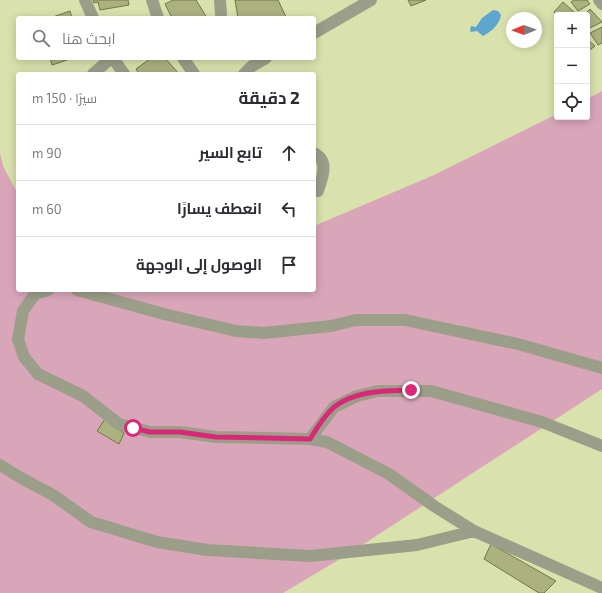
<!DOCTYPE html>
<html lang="ar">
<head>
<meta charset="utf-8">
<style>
  body { margin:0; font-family:"Exo 2",Cairo,sans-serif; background:#f2f2f3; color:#2b2b33; direction:rtl }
  .controls { position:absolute; right:12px; top:12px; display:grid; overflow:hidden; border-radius:4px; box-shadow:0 2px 10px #0003 }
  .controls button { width:36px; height:36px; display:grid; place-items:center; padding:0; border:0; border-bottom:1px solid #e1e1e2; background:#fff; color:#2b2b33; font:20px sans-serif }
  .compass { position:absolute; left:506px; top:12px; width:36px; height:36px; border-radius:50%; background:#fff; box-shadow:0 2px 10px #0003; rotate:269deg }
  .stop { position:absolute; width:12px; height:12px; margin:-9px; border:3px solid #db2777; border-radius:50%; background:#fff }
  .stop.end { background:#db2777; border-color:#fff; box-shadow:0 1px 4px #0008 }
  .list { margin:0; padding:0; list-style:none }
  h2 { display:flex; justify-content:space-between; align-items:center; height:52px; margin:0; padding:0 16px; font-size:17px }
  h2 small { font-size:13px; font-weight:400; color:#7c7c81 }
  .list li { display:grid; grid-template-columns:26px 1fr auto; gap:12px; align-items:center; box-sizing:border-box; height:56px; padding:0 16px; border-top:1px solid #e1e1e2 }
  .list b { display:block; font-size:15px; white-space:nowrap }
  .list em { font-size:13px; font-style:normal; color:#7c7c81 }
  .icon { flex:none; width:22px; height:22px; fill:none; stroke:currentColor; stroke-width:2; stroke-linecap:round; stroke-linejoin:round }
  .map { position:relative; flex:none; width:602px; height:593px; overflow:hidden; direction:ltr }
  .search { position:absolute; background:#fff; box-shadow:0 2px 10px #0003; left:16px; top:16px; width:300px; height:44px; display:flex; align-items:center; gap:10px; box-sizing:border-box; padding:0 14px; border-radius:4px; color:#7c7c81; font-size:15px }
  .panel { position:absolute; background:#fff; box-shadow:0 2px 10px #0003; left:16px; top:72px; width:300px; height:220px; border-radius:4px; direction:rtl }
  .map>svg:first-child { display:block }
  .green { fill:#d9a6b9 }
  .water { fill:#5da6cf }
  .building { fill:#abb17f; stroke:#717747 }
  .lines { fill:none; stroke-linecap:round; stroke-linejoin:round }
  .minor { stroke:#9b9e88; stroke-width:12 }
  .route { stroke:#db2777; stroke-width:5 }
</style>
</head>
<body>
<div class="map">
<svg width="602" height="593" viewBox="0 0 602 593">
  <rect width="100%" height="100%" fill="#d9e1ac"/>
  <path class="green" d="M602,91V389L350,553L283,593H0V153L3,166L18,194V290H314V226L434,175L557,114V117H587V99Z"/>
  <path class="water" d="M493,10L498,11L501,15C500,24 491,32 483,36L477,31L471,32L470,30L471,26L476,27L482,18Z"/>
  <path class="building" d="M93,0H128L129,5L100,10L98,2L94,3Z
    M173,0H196L207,18H172L165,4Z
    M235,0H278L286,17L238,18Z
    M408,0H426L411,6Z
    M574,0H587L590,4L578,11L571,2Z
    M563,2L574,12L568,15H557V17L554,12Z
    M590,9L602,22L590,28L587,23V15H584Z
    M70,11L72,18H50Z
    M602,27V43L598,45L590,33Z
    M587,39L595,46L587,52Z
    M50,58H73L52,65Z
    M151,58H165L179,74H139L136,69Z
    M105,419L124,433L119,444L97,431Z
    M491,544L556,581L544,593H539L484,559Z"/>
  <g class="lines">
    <path class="minor" d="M85,0L93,18
      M152,0L158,18
      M220,0L221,14
      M599,0L602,4
      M314,33L371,0
      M113,58L124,74
      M183,58L194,74
      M93,74L111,58
      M244,74L252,66L266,58
      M314,153C330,161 322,178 318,191
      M48,290L35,294L23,311L18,339L24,357L38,374L83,396L119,424L150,432H180L216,437L310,439L327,442L389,474L434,506L474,531L602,588
      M77,290L164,314L236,331L264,333L331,326L356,320H405L518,344L602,368
      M310,439L334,407L357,396L378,391H431L542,422L602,446
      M0,465L21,478L53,495L91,522L157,542L207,550L310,556L417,545L474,531"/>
  </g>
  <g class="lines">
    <path class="route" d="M133,428L150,432H180L216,437L310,439C316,429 325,415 334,407C356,390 385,391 411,390"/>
  </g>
</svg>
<div class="controls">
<button>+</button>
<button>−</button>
<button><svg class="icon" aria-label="locate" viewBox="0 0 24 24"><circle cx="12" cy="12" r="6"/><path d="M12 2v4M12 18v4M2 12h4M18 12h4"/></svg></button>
</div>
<svg class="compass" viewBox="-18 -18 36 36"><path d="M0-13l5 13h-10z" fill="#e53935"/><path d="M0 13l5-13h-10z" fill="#7c7c81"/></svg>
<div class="stop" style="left:133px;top:428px"></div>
<div class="stop end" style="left:411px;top:390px"></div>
<div class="search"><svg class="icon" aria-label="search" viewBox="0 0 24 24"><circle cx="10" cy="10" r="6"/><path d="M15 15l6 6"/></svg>ابحث هنا</div>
<section class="panel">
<h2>2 دقيقة<small>سيرًا · 150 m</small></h2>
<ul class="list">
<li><svg class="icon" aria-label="ahead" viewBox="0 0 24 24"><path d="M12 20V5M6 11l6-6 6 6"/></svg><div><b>تابع السير</b></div><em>90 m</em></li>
<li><svg class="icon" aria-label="left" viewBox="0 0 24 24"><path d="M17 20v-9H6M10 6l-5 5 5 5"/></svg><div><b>انعطف يسارًا</b></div><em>60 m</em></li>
<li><svg class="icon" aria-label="arrive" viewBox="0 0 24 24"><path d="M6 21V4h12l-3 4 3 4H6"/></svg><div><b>الوصول إلى الوجهة</b></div></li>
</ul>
</section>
</div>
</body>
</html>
